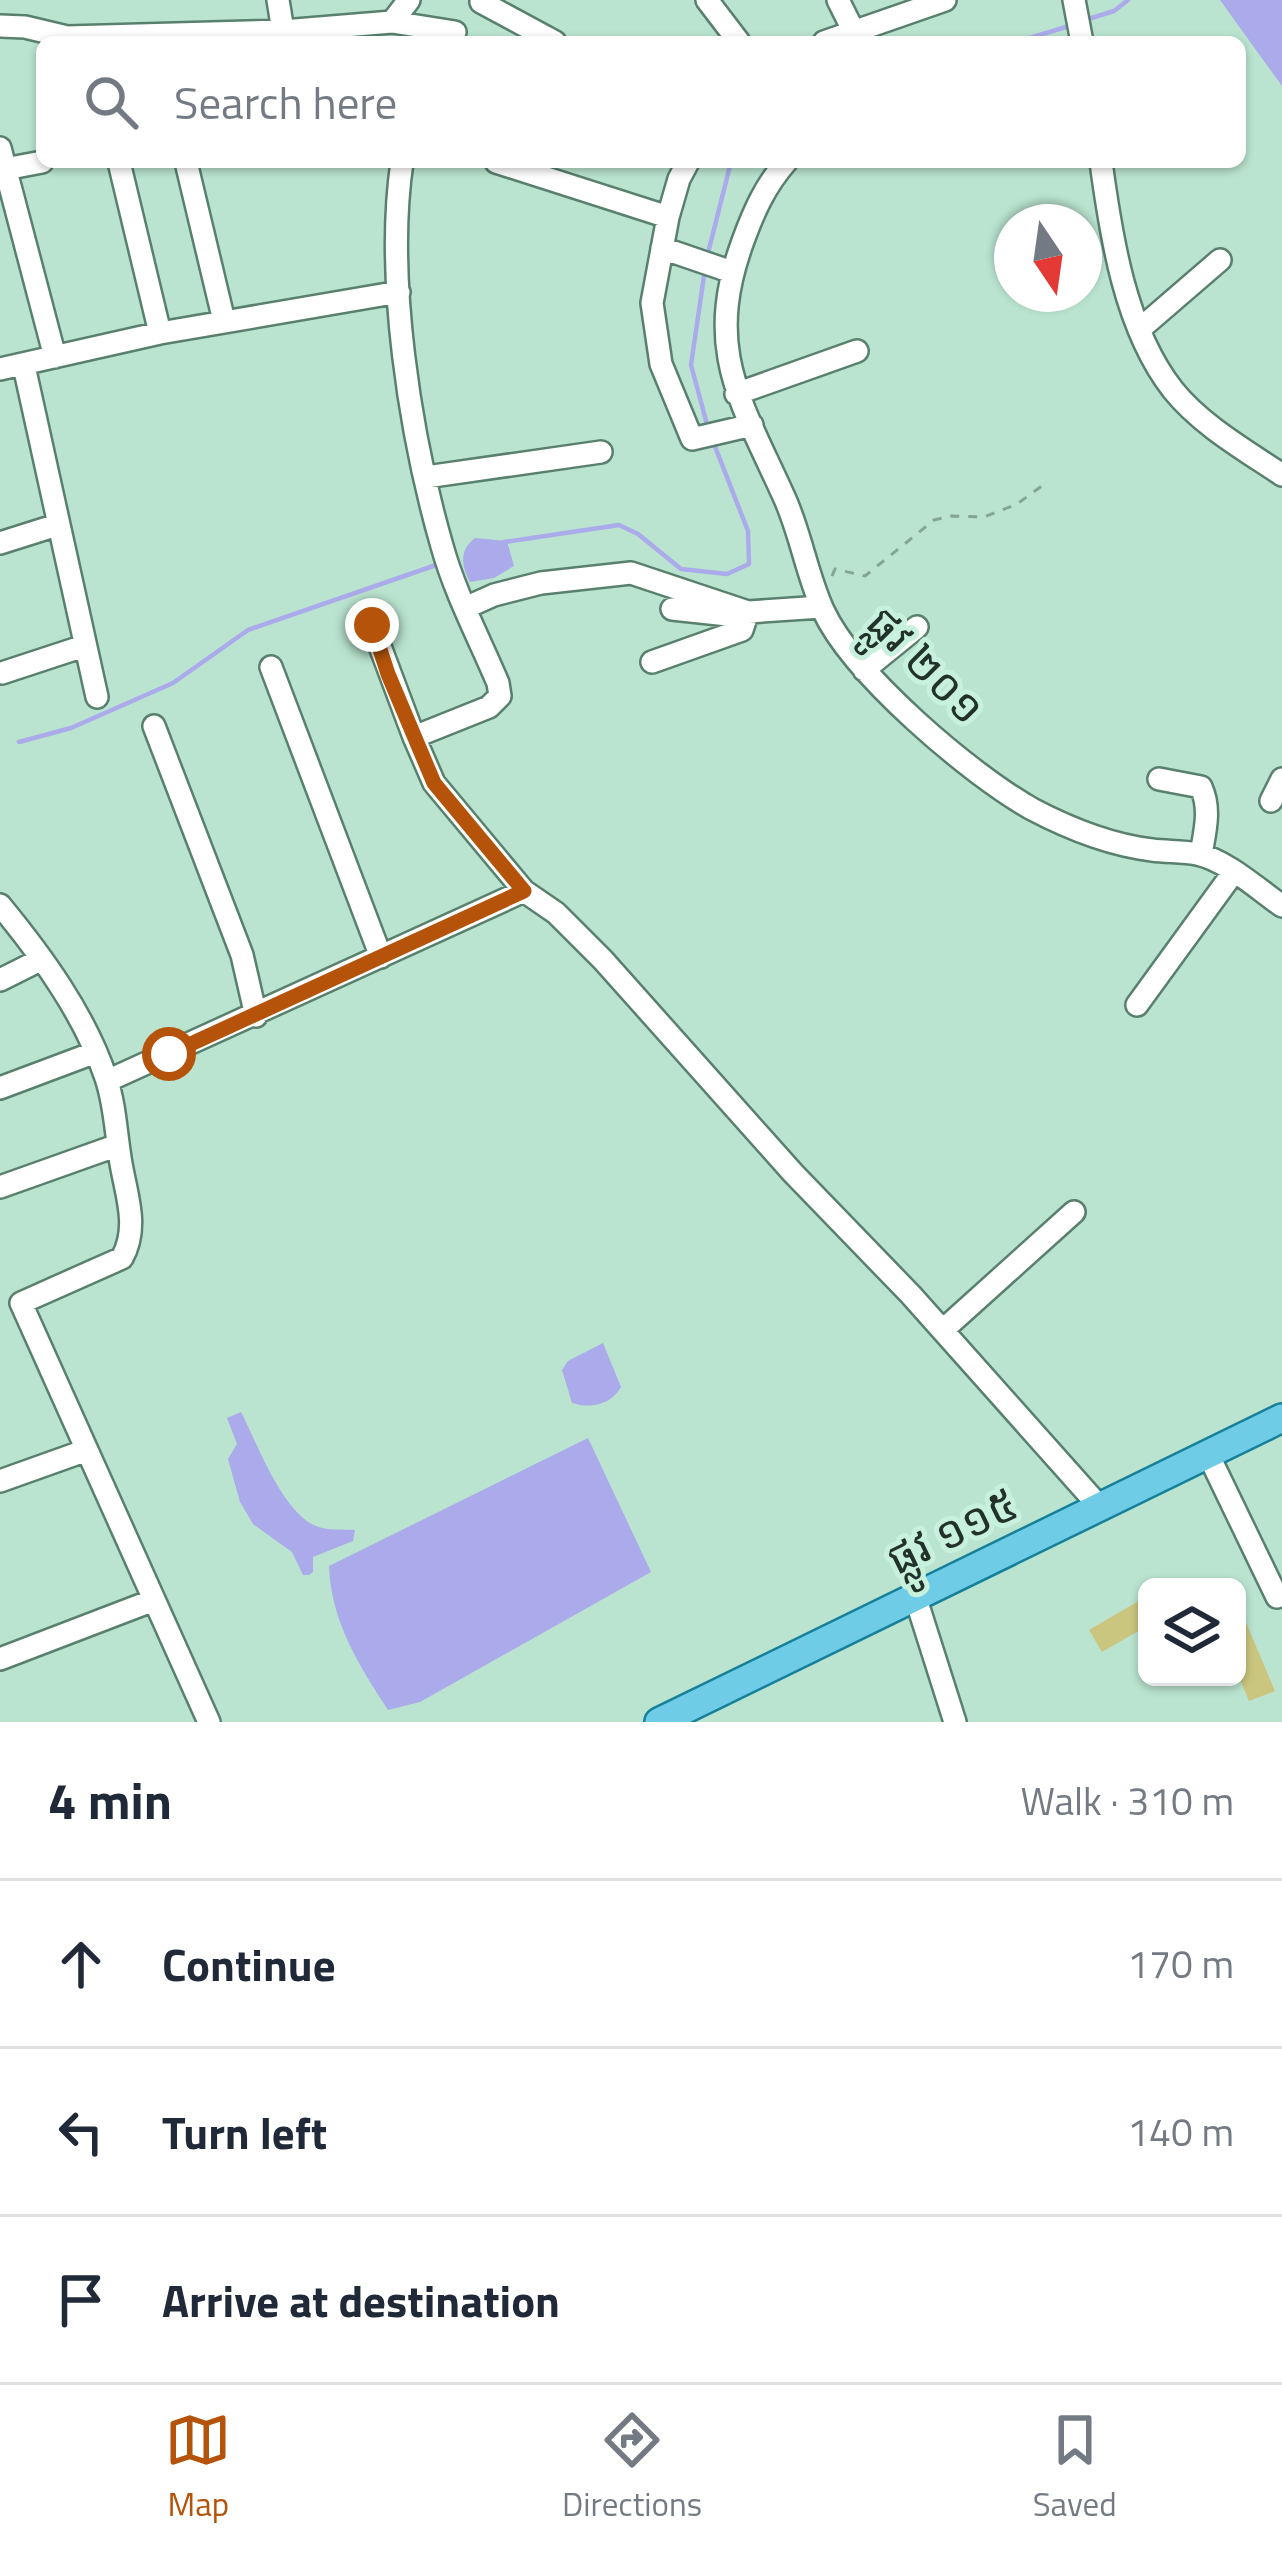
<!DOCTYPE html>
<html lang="en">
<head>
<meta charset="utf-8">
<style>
  body { margin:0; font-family:"Titillium Web","Noto Sans Khmer",sans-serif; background:#f2f2f3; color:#1f2937 }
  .controls { position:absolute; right:36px; bottom:36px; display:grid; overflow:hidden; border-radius:18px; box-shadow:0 3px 9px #0004 }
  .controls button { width:108px; height:108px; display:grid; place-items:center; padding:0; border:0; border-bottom:3px solid #e0e1e3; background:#fff; color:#1f2937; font:60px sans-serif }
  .compass { position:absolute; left:994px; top:204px; width:108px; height:108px; border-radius:50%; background:#fff; box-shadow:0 3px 9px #0004; rotate:167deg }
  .stop { position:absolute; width:36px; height:36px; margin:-27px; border:9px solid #b45309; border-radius:50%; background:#fff }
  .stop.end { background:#b45309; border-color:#fff; box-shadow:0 3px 12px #0008 }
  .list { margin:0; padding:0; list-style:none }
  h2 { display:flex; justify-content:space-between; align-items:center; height:156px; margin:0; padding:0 48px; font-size:51px }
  h2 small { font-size:39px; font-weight:400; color:#747a83 }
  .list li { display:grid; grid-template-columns:78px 1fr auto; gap:36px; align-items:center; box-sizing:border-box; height:168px; padding:0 48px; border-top:3px solid #e0e1e3 }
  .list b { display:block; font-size:45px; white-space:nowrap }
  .list em { font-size:39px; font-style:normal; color:#747a83 }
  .icon { flex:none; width:66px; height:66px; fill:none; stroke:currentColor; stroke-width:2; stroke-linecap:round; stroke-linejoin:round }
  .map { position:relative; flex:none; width:1282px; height:1722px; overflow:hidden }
  .search { position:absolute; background:#fff; box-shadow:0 3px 9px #0004; left:36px; right:36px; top:36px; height:132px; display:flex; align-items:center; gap:30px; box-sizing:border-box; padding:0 42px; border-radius:18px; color:#747a83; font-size:45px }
  .sheet { height:660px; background:#fff }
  nav { display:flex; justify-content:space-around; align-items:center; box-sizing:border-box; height:168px; border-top:3px solid #e0e1e3; background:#fff; font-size:33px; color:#747a83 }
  nav a { display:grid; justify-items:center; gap:6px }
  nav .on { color:#b45309 }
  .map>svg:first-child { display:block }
  .water { fill:#abaaeb }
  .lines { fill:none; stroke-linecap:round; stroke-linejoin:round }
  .stream { stroke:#abaaeb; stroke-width:4.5 }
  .building { fill:#cbc67f }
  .minor-casing { stroke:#59806e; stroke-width:26 }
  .major-casing { stroke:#16809a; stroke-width:32 }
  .path { stroke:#84a595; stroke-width:3; stroke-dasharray:9 9; stroke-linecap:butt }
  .minor { stroke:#fff; stroke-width:21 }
  .major { stroke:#6fcce6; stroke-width:27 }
  .route { stroke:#b45309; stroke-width:15 }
  .labels { text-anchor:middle; stroke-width:10; stroke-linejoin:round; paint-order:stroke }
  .street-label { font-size:45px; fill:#22322b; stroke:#c7f1dd }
</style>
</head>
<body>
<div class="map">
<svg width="1282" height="1722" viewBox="0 0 1282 1722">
  <rect width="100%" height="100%" fill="#bae4d0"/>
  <path class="water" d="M1220,0H1282V86Z
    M475,538L507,541L514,566L494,578L470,582C461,566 459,550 475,538Z
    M603,1343L621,1387C611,1405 590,1409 572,1403L562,1370L568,1361Z
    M241,1412C257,1443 282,1512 316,1526C327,1531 343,1529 355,1530L353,1541L313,1557V1572L309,1575H303L292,1552L253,1524L240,1502L228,1459L237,1444L227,1418Z
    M588,1438L651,1572L420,1702L388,1710C359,1665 331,1622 329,1566Z"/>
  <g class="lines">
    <path class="stream" d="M1085,20L1114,11L1128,0
      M1017,42L1069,26
      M707,257L731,162
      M705,269L691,365L708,428
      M504,542L619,525L638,534L681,569L727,574L749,564L748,531L714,444
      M19,742L71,728L173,683L248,630L442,563"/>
  </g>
  <path class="building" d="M1147,1596V1626L1102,1652L1089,1630Z
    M1237,1601L1275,1691L1249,1701L1237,1672Z"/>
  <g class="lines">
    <g class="minor-casing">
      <path id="minor" d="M278,0L283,31
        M707,0L739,42
        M838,0L853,30
        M1074,0L1082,42
        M481,2L555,42
        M392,22L409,0
        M0,26L25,27L67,37L283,31L392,22L455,32
        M824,42L945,0
        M0,148L55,357
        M119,162L160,333
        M186,162L224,321
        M402,162C385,277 410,435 442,546C455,593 479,638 498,683L500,696L489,707L414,737L434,783L524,891
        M496,162L668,217
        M688,162L679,179L668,217L652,303L661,364L692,439L752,425
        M786,162C765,186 754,211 743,241C703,350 741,401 785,499C801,535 807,575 823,610C853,675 970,774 1032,809C1068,828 1111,845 1152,850C1167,852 1183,851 1197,854C1226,860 1258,889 1282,906
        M1101,162C1111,236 1125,329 1173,390C1201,425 1245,450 1282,475
        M5,169L42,162
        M662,248L732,272
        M1140,329L1220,260
        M24,366L97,697
        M0,369L160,333L399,292
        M736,394L857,351
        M426,477L601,452
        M0,543L57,525
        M465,608L494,595L541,583L631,573L748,612L821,607
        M672,609L728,615
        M372,625L414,737
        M652,662L742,630L748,612
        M271,667L381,957
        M864,670L917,627
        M2,673L84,646
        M154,726L242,955L256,1016
        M1159,779L1201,787C1211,809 1205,831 1201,854
        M1271,801L1282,779
        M0,905C42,956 85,1015 106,1078C116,1107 116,1139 122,1169C128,1200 138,1229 122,1258L21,1303L209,1722
        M0,980L42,959
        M1137,1005L1233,873
        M107,1081L524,891L556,913L603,960L793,1173L911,1295L1099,1506
        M0,1088L96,1052
        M0,1187L118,1145
        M943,1330L1074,1212
        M1207,1452L1277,1597
        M0,1481L87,1450
        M915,1596L955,1722
        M0,1659L154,1600"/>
    </g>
    <g class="major-casing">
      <path id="major" d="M659,1722L1282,1418"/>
    </g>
    <path class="path" d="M832,576L835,569L865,576L934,520L951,516L984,517L1017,504L1046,483"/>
    <use href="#minor" class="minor"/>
    <use href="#major" class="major"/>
  </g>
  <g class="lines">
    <path class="route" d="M169,1054L524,891L434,783L388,674L372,625"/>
  </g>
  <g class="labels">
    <g class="street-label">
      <text transform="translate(926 665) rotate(45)" y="16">ផ្លូវ ២០១</text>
      <text transform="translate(952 1531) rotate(-26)" y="16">ផ្លូវ ១១៥</text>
    </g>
  </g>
</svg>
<div class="controls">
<button><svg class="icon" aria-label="layers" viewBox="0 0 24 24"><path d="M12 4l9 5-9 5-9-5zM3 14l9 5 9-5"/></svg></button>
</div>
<svg class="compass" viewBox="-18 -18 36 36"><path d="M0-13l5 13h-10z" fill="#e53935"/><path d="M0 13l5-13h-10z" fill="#747a83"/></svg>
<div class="stop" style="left:169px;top:1054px"></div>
<div class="stop end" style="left:372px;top:625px"></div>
<div class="search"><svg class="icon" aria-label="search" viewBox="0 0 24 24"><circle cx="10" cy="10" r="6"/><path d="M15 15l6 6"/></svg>Search here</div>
</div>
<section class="sheet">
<h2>4 min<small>Walk · 310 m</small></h2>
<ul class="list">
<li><svg class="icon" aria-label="ahead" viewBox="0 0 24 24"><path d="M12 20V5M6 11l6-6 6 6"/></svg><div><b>Continue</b></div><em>170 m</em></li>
<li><svg class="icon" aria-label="left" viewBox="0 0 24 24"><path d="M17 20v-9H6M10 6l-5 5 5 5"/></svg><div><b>Turn left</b></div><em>140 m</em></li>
<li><svg class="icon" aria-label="arrive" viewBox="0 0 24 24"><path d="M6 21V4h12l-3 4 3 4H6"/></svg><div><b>Arrive at destination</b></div></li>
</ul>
</section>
<nav>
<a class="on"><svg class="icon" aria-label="map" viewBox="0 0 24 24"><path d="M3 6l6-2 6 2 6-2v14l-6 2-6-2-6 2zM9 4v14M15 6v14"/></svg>Map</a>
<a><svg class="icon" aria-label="directions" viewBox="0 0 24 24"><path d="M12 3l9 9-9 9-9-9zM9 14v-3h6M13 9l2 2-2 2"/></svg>Directions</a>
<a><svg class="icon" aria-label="saved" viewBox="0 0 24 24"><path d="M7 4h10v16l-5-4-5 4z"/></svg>Saved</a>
</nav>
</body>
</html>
